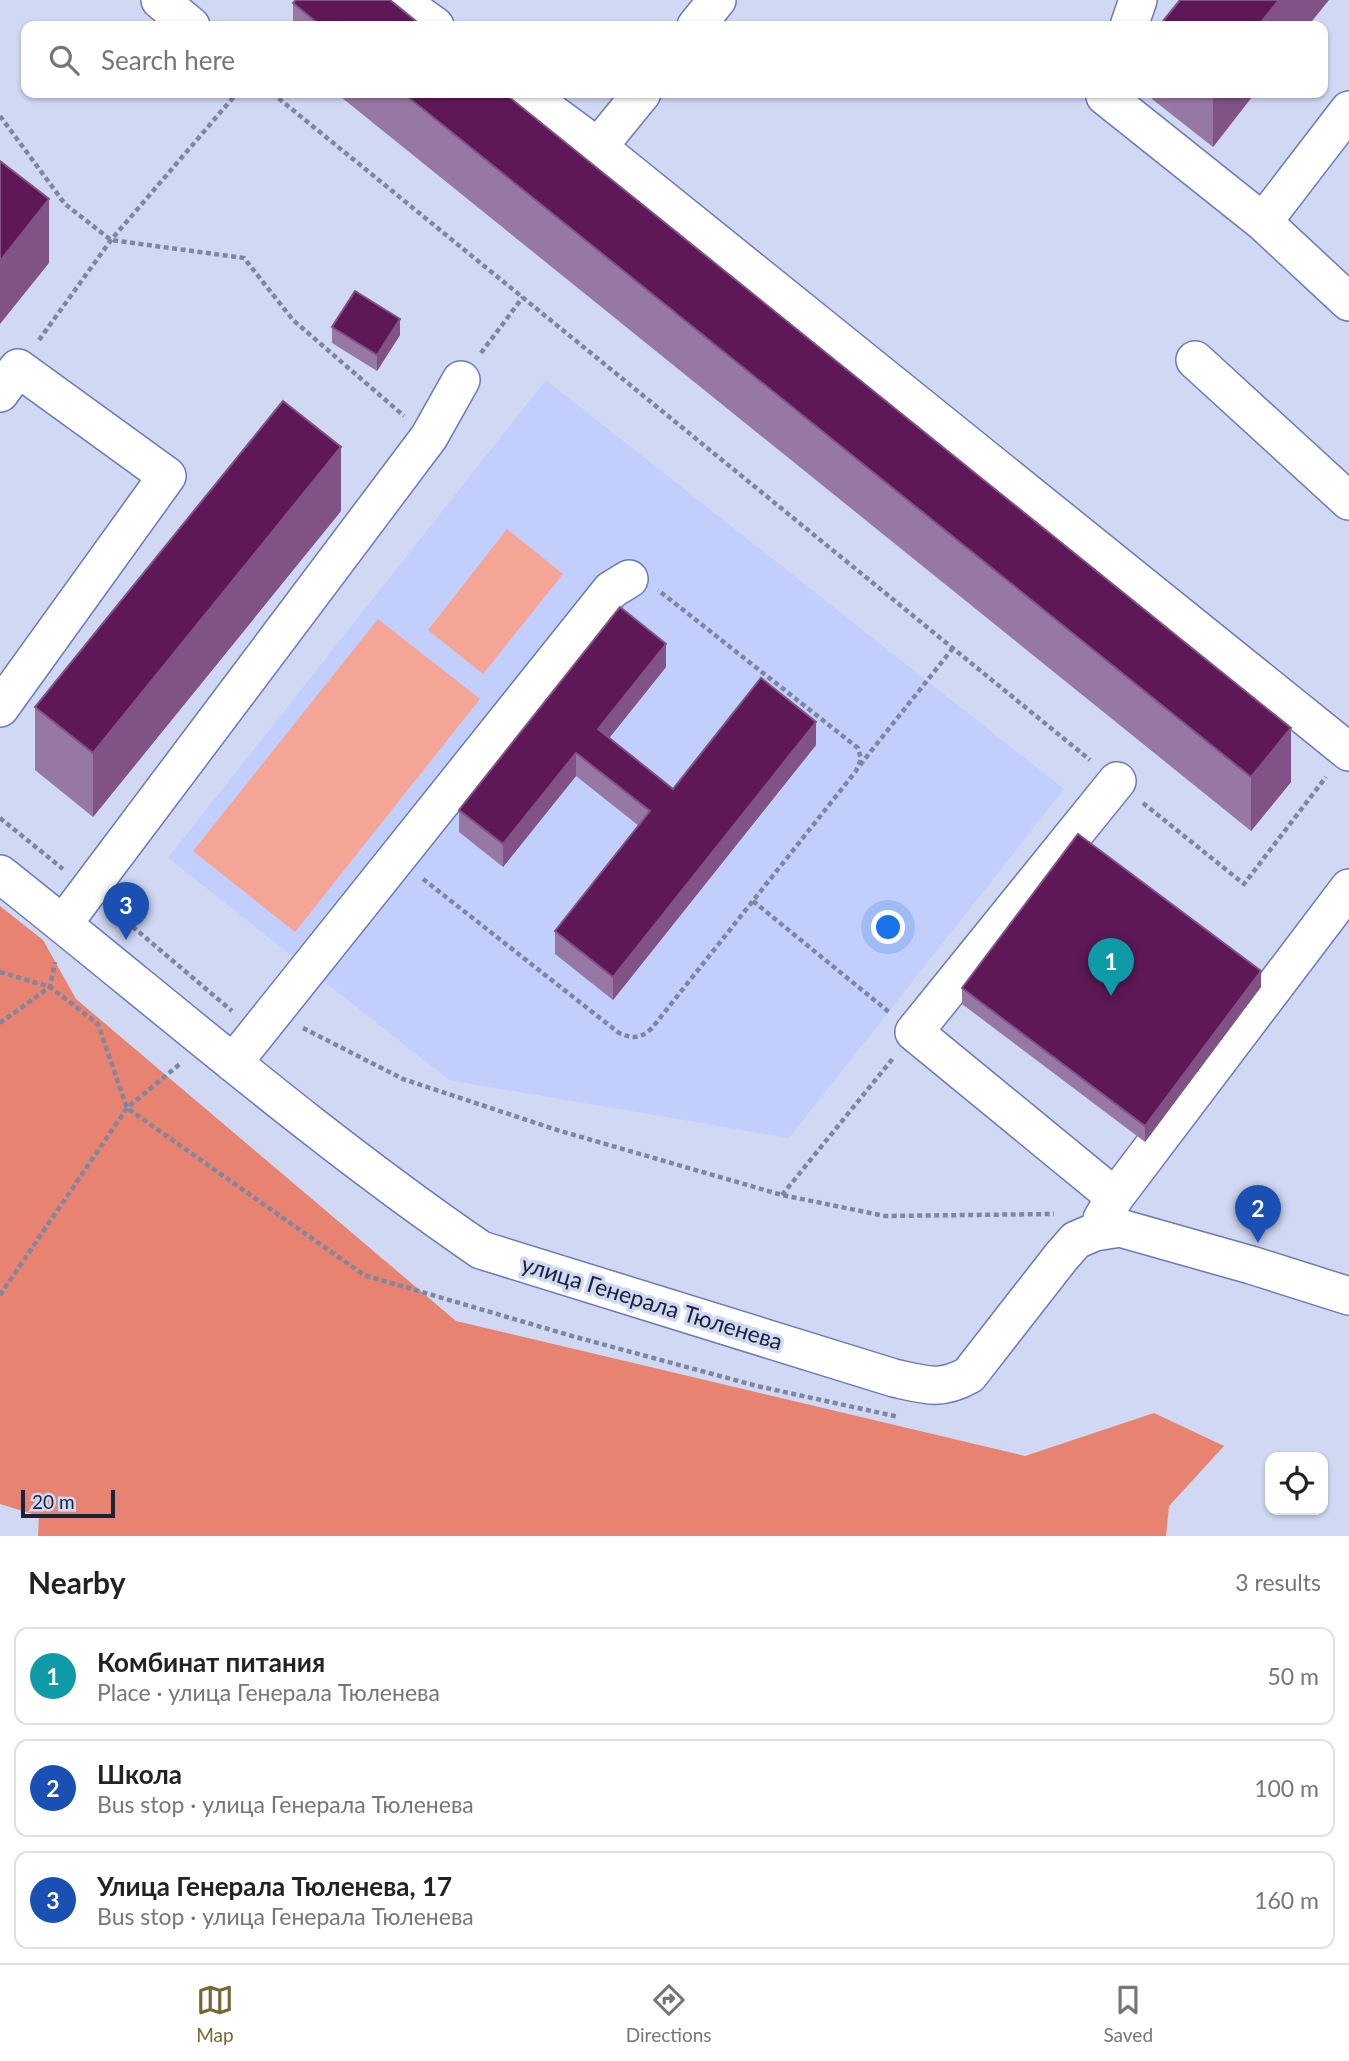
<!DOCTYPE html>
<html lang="en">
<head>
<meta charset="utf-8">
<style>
  body { margin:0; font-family:Lato,sans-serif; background:#f2f2f2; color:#222 }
  .controls { position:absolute; right:21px; bottom:21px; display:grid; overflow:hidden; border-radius:14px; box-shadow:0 2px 5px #0004 }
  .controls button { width:63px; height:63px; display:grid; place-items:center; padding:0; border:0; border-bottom:2px solid #e0e0e0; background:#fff; color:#222; font:35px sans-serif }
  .scale { position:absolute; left:21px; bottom:18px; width:94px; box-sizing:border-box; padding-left:7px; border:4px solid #1b223b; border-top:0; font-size:19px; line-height:24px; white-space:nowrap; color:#1b223b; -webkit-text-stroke:5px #d0d8f3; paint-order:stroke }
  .you { position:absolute; left:889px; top:928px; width:24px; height:24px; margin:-18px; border:5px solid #fff; border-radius:50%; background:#1a73e8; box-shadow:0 0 0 10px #1a73e833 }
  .badge { display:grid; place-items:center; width:46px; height:46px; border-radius:50%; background:#776734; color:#fff; font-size:23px; font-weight:700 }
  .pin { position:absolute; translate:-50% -58px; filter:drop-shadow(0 2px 4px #0008) }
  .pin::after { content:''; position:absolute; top:37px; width:24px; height:21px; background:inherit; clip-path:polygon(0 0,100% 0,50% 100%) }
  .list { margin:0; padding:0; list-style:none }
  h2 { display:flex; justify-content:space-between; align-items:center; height:91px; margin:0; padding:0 28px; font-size:30px }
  h2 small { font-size:23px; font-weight:400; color:#767676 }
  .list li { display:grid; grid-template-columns:46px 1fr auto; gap:21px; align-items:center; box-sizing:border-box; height:98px; margin:0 14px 14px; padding:0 14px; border:2px solid #e0e0e0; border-radius:14px }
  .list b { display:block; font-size:26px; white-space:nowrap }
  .list p { margin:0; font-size:23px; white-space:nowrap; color:#767676 }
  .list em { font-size:23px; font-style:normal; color:#767676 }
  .icon { flex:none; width:38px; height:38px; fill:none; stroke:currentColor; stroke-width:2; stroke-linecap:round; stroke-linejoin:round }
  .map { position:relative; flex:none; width:1349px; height:1536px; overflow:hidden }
  .search { position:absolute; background:#fff; box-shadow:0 2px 5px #0004; left:21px; right:21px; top:21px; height:77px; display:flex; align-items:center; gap:18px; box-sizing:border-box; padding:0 24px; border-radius:14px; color:#767676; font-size:26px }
  .sheet { height:427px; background:#fff }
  nav { display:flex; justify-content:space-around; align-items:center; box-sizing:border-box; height:98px; border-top:2px solid #e0e0e0; background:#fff; font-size:19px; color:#767676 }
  nav a { display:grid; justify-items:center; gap:4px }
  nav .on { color:#776734 }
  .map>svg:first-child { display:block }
  .built { fill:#c2cffc }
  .green { fill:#f4a596 }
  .forest { fill:#e78370 }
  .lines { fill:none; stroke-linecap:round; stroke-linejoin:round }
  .minor-casing { stroke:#6a7ab7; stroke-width:40 }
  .path { stroke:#7e86a0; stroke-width:4.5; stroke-dasharray:5 3.5; stroke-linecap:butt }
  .minor { stroke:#fff; stroke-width:37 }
  .wall { fill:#9778a5 }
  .shaded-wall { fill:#805286 }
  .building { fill:#5e1857; stroke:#805286; stroke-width:2 }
  .labels { text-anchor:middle; stroke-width:7; stroke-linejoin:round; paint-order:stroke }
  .street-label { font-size:23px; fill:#1b223b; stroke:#d0d8f3 }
</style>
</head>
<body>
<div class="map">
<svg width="1349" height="1536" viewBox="0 0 1349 1536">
  <rect width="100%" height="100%" fill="#d0d8f3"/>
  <path class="built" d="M546,380L1064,789L789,1138L449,1080L168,858Z"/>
  <path class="green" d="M507,529L563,574L483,674L428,630Z
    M378,619L480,699L295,932L193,851Z"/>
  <path class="forest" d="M0,906L43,940L76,999L456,1321L1025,1456L1154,1413L1224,1446L1169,1506L1166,1536H38L39,1516L0,1504Z"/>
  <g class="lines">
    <g class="minor-casing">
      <path id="minor" d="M160,0L191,26
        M399,0L435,26
        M696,26L717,0
        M1129,26L1138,0
        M525,93L598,147L1349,752
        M1106,93L1105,96L1263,222L1349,302
        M598,147L642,93
        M1263,222L1349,110
        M1195,360L1349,501
        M0,393L18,368L167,476L0,708
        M0,874C159,1000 313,1135 481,1250L894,1378C925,1385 941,1391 969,1375L1061,1257L1076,1240L1095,1232L1120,1228L1251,1265L1349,1296
        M63,924L429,437L461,380
        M233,1063L611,590L629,579
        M1115,1197L914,1032L1117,781
        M1102,1219L1115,1197L1349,888"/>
    </g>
    <path class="path" d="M272,93L1090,760
      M0,116L65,204L111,240L244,258L293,320L404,416
      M39,340L111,240L237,93
      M481,353L523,297
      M860,765L953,648
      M1143,803L1244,884L1326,777
      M0,818L63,869
      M423,879L619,1033C633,1039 640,1039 652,1028L856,771L861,759L858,748L658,590
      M753,901L889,1012
      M113,910L232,1011
      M0,972L50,987L98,1024L127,1108L364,1275L572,1336L757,1386L899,1417
      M0,1023L50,987L55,962
      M303,1028L403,1079L557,1130L782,1195L885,1216L1054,1214
      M782,1195L894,1057
      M0,1295L127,1108L181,1063"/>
    <use href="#minor" class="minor"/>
  </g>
  <path class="wall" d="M293,3L422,26H293Z
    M336,93H504L1291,782L1251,831Z
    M1152,93H1255L1213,147L1152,99Z
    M332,327L400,335L377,371L332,343Z
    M341,511L93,817L35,770V707Z
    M666,667L609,738L673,789L816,745L613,1000L555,954V931L639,826L576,776L503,867L459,832V810Z
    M1261,987L1145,1142L962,1004V988Z"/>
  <path class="shaded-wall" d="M1279,0H1329L1308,26H1258Z
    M1213,93H1255L1213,147Z
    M49,199V263L0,324V261Z
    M400,319V335L377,371V355Z
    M341,447V511L93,817V753Z
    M666,644V667L598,752V729Z
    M816,722V745L613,1000V977Z
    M1291,728V782L1251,831V777Z
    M576,753V776L503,867V844Z
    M1261,971V987L1145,1142V1126Z"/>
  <path class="building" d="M296,0H390L422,26H321L293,3Z
    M1180,0H1279L1258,26H1159Z
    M403,93H504L1291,728L1251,777Z
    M0,161L49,199L0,261Z
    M355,291L400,319L377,355L332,327Z
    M283,401L341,447L93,753L35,707Z
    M620,607L666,644L598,729L673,789L761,678L816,722L613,977L555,931L650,811L576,753L503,844L459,810Z
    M1078,834L1261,971L1145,1126L962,988Z"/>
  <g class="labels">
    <g class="street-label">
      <text transform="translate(652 1303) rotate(17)" y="8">улица Генерала Тюленева</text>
    </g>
  </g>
</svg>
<div class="controls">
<button><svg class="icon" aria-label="locate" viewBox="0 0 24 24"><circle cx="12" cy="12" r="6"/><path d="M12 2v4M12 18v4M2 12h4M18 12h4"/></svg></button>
</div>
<div class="scale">20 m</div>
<div class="you"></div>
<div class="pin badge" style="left:1111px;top:996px;background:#0f9aa8">1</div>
<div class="pin badge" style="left:1258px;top:1243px;background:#1a4fb4">2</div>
<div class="pin badge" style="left:126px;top:940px;background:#1a4fb4">3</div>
<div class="search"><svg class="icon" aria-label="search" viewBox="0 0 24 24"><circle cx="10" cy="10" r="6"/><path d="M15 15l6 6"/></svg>Search here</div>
</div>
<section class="sheet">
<h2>Nearby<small>3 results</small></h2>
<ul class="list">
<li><span class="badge" style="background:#0f9aa8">1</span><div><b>Комбинат питания</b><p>Place · улица Генерала Тюленева</p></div><em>50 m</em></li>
<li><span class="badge" style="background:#1a4fb4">2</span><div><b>Школа</b><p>Bus stop · улица Генерала Тюленева</p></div><em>100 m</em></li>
<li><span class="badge" style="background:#1a4fb4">3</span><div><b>Улица Генерала Тюленева, 17</b><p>Bus stop · улица Генерала Тюленева</p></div><em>160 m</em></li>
</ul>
</section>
<nav>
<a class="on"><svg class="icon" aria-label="map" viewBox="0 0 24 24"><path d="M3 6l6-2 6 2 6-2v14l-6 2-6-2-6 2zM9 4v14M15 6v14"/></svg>Map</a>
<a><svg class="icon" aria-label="directions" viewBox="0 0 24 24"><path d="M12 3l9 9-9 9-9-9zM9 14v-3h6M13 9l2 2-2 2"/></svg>Directions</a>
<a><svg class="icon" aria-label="saved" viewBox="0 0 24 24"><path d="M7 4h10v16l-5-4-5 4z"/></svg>Saved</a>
</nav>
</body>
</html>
